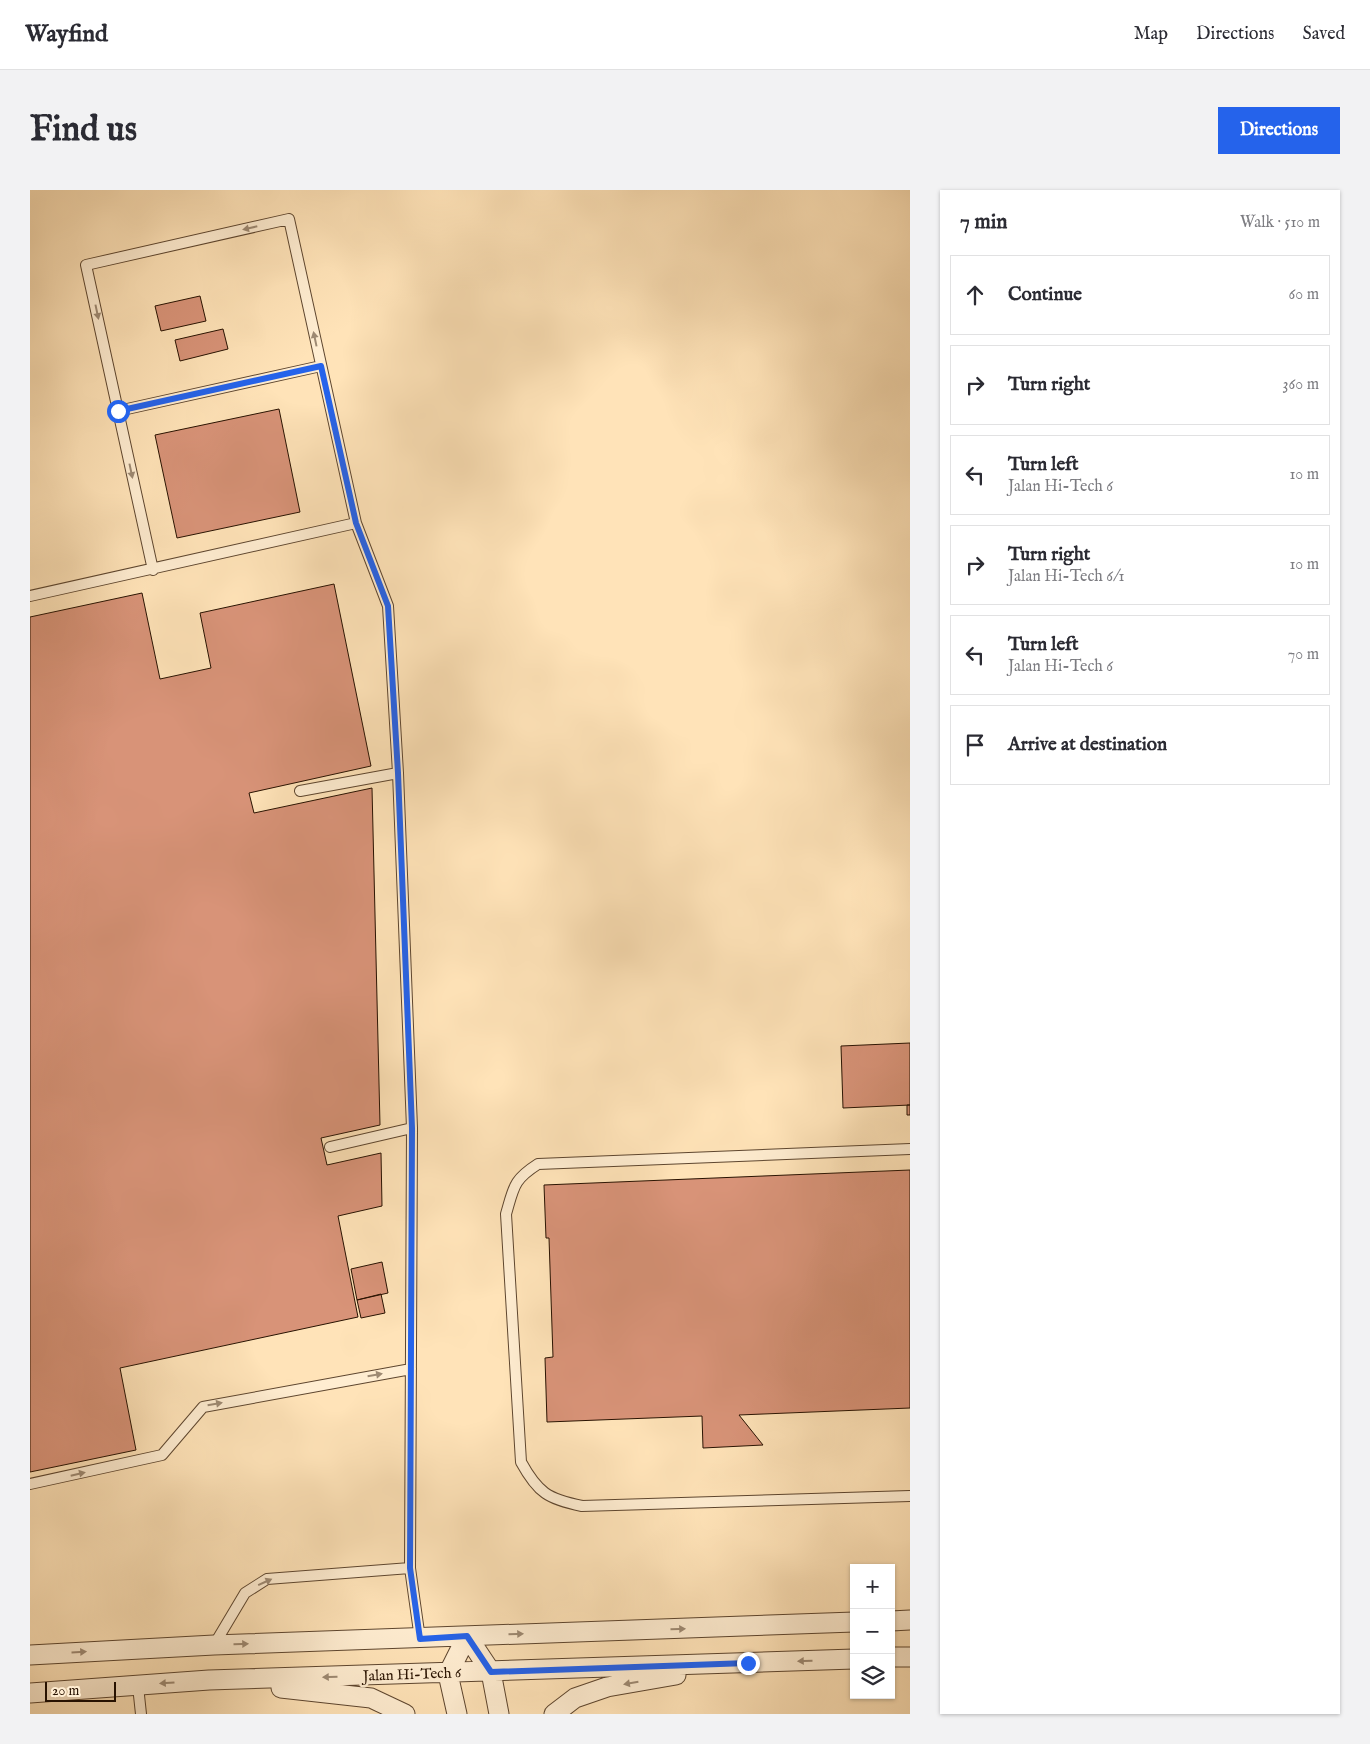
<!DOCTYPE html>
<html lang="en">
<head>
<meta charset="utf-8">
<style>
  body { margin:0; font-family:"IM FELL English",serif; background:#f2f2f3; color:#2b2b33 }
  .controls { position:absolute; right:15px; bottom:15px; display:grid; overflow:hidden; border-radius:0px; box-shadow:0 1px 4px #0004 }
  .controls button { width:45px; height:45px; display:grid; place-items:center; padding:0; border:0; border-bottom:1px solid #e1e1e2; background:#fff; color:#2b2b33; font:25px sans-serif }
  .scale { position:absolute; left:15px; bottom:12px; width:71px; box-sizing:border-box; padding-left:5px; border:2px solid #281201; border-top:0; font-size:14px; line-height:18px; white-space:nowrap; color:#281201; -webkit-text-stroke:4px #ffedd1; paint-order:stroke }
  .stop { position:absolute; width:15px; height:15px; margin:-11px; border:4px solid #2563eb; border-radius:50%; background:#fff }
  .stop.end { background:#2563eb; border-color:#fff; box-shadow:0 1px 5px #0008 }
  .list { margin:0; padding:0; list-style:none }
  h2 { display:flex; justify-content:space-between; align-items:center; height:65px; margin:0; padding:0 20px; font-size:21px }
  h2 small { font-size:16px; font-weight:400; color:#7c7c81 }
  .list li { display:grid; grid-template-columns:32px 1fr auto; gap:15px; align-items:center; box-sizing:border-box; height:80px; margin:0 10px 10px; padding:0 10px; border:1px solid #e1e1e2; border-radius:0px }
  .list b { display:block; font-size:19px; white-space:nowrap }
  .list p { margin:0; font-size:16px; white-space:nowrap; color:#7c7c81 }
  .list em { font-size:16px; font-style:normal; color:#7c7c81 }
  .icon { flex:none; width:28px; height:28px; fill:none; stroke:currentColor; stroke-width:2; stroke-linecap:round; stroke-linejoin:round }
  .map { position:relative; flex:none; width:880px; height:1524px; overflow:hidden; border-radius:0px }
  header { display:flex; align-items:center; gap:30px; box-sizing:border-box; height:70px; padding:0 25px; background:#fff; border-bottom:1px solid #e1e1e2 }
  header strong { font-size:24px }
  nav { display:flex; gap:28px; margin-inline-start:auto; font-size:18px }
  .intro { display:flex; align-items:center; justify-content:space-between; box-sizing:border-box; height:120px; padding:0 30px }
  h1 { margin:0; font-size:35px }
  .button { padding:12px 22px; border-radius:0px; background:#2563eb; color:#fff; font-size:18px; font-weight:700 }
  main { display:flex; gap:30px; padding:0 30px }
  aside { flex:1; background:#fff; border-radius:0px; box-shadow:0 1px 4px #0004 }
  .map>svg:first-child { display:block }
  .building { fill:#d89378; stroke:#281201 }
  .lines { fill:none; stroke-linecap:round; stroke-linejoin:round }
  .lane-casing { stroke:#5e462f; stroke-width:12 }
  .street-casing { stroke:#5e462f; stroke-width:21 }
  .lane { stroke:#ffedd1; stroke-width:10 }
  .street { stroke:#ffedd1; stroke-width:19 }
  .oneway { fill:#9e8a73 }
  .route { stroke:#2563eb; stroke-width:6 }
  .labels { text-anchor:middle; stroke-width:5; stroke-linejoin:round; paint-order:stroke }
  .street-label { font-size:15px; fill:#281201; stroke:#ffedd1 }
</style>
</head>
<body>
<header>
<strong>Wayfind</strong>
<nav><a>Map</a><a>Directions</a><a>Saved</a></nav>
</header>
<div class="intro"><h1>Find us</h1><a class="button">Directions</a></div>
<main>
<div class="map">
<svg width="880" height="1524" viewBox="0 0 880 1524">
  <rect width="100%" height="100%" fill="#ffe3b8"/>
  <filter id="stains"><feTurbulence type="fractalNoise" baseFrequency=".004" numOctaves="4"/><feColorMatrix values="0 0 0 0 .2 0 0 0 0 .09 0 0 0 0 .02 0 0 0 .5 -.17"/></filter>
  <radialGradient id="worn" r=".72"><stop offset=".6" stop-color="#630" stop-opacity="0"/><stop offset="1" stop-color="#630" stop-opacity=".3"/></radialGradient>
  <path class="building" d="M170,106L176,131L131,141L125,116Z
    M193,139L198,159L150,171L145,150Z
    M249,219L270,322L147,348L125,245Z
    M304,394L341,576L219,603L224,623L342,598L350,935L291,948L297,975L351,963L352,1016L308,1026L328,1127L90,1178L106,1260L0,1282V427L112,403L130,489L181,478L170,423Z
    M880,853V915L813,918L811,856Z
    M877,915H880V925H877Z
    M880,980V1218L709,1225L733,1255L673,1258L672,1226L517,1232L515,1168L523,1167L519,1048H516L514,995Z
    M352,1072L358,1103L327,1110L321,1079Z
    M351,1104L355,1123L331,1128L327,1110Z"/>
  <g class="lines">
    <g class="lane-casing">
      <path id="lane" d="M88,221L291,176
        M123,380L56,75L259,29L326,333L358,416L368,583L382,938L380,1378
        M0,406L326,333
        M270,601L368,583
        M300,957L382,938
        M880,959L508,974C483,990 484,997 476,1024L491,1272C508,1303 518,1309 552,1316L880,1306
        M0,1294L132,1265L173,1217L381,1179
        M184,1455L215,1403L237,1389L380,1378L390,1449
        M108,1496L111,1524"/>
    </g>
    <g class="street-casing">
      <path id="street" d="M861,1431L880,1430
        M437,1446L461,1482L469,1524
        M0,1465L184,1455L824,1432
        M861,1467H880
        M251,1498L341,1508L375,1524
        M0,1503L179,1490L824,1469
        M427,1524L418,1484L437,1446
        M524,1524L545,1508L577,1497L646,1485"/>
    </g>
    <use href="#lane" class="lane"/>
    <use href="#street" class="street"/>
  </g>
  <defs><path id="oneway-solid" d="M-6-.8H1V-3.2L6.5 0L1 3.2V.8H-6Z" transform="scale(1.25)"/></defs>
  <g class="oneway">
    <use href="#oneway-solid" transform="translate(220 38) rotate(167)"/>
    <use href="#oneway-solid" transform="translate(67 122) rotate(78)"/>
    <use href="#oneway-solid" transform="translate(285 149) rotate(-102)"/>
    <use href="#oneway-solid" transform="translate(101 281) rotate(78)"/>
    <use href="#oneway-solid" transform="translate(345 1185) rotate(-10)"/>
    <use href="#oneway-solid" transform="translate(185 1214) rotate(-10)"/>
    <use href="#oneway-solid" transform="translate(48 1284) rotate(-13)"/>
    <use href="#oneway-solid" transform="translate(235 1392) rotate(-24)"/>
    <use href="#oneway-solid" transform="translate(648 1439) rotate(-2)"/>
    <use href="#oneway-solid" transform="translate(486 1444) rotate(-2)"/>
    <use href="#oneway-solid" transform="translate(211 1454) rotate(-2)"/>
    <use href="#oneway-solid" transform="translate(49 1462) rotate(-3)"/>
    <use href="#oneway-solid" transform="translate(775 1471) rotate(178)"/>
    <use href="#oneway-solid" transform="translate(300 1487) rotate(178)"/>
    <use href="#oneway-solid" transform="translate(137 1493) rotate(176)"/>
    <use href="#oneway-solid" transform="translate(601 1493) rotate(170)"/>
  </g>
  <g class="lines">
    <path class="route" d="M88,221L291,176L326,333L358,416L368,583L382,938L380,1378L390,1449L437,1446L461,1482L718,1473"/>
  </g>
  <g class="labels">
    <g class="street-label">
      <text transform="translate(382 1484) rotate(-2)" y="5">Jalan Hi-Tech 6</text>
    </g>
  </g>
  <rect width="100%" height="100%" filter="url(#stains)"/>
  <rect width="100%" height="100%" fill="url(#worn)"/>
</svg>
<div class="controls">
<button>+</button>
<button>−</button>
<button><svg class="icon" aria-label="layers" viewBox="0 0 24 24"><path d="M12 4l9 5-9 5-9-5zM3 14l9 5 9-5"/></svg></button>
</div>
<div class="scale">20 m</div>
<div class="stop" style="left:88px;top:221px"></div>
<div class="stop end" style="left:718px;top:1473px"></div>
</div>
<aside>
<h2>7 min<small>Walk · 510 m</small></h2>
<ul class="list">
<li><svg class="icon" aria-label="ahead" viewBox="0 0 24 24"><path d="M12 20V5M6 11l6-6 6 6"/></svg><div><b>Continue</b></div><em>60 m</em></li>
<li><svg class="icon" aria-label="right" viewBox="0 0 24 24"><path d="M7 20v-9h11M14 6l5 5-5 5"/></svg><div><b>Turn right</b></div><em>360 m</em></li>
<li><svg class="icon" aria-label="left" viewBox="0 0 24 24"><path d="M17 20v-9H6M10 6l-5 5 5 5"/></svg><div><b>Turn left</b><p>Jalan Hi-Tech 6</p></div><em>10 m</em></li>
<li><svg class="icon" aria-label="right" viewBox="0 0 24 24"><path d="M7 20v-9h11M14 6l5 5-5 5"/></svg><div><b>Turn right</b><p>Jalan Hi-Tech 6/1</p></div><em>10 m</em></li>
<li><svg class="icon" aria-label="left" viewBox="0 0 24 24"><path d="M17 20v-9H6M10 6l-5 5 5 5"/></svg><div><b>Turn left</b><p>Jalan Hi-Tech 6</p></div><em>70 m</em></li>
<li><svg class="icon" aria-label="arrive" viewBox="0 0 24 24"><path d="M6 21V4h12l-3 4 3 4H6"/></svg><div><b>Arrive at destination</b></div></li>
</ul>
</aside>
</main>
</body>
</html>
